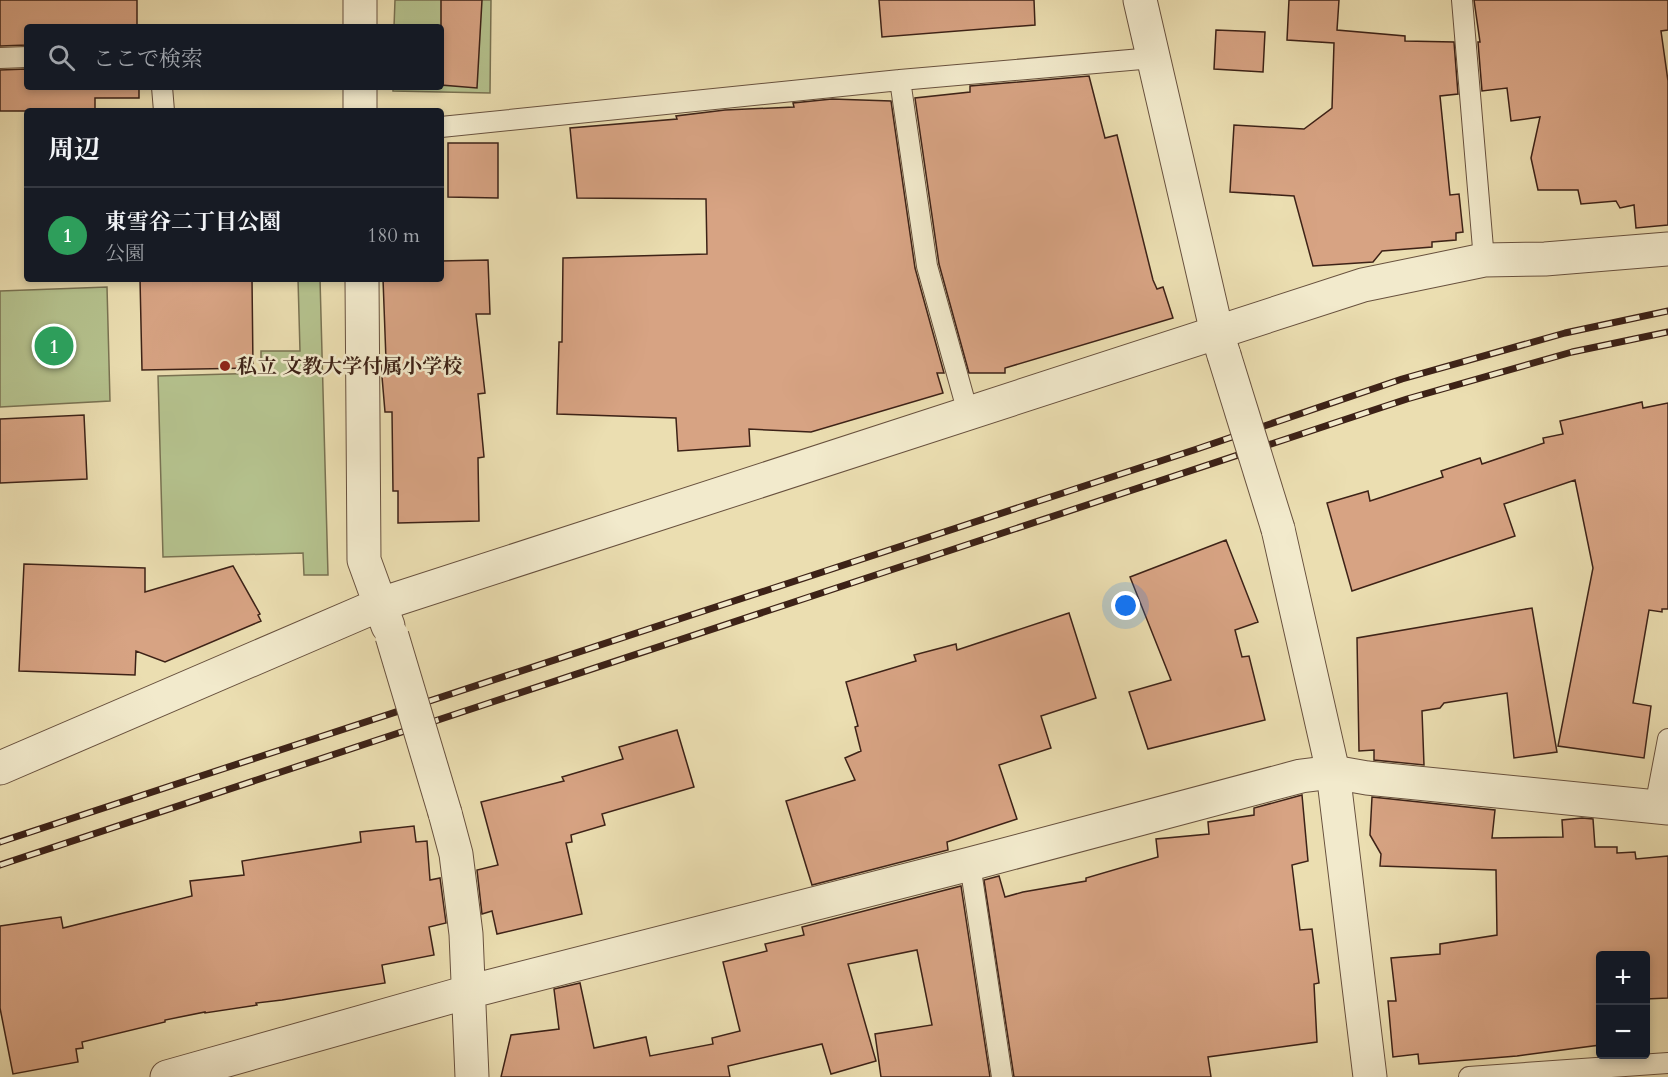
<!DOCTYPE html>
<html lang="ja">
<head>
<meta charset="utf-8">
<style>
  body { margin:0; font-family:Cardo,"Noto Serif JP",serif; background:#20242c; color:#f1f3f6 }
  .controls { position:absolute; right:18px; bottom:18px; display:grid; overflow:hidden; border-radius:6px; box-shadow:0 3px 9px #0003 }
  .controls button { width:54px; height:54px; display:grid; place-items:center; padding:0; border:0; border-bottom:2px solid #363941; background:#171b24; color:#f1f3f6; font:30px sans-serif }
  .you { position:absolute; left:1126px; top:606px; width:21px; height:21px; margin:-15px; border:4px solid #fff; border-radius:50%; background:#1a73e8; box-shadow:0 0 0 9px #1a73e833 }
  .badge { display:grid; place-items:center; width:39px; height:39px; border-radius:50%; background:#2563eb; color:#fff; font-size:20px; font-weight:700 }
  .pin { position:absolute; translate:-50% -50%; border:3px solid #fff; box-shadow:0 2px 6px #0006 }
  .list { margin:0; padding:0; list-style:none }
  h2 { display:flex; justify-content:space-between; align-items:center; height:78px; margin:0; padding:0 24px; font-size:26px }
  h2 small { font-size:20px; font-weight:400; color:#9ea1a6 }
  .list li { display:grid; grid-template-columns:39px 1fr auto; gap:18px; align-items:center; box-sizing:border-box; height:96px; padding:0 24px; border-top:2px solid #363941 }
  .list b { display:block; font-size:22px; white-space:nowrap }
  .list p { margin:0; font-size:20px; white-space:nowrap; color:#9ea1a6 }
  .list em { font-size:20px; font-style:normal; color:#9ea1a6 }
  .icon { flex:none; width:33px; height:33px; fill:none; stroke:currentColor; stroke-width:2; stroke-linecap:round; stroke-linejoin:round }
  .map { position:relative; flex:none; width:1668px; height:1077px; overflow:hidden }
  .search { position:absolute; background:#171b24; box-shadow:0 3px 9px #0003; left:24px; top:24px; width:420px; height:66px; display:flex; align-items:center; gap:15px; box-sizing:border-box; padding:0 21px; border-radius:6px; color:#9ea1a6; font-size:22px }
  .panel { position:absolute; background:#171b24; box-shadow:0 3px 9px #0003; left:24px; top:108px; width:420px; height:174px; border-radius:6px }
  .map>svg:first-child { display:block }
  .park { fill:#b5c28e; stroke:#797252; stroke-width:1.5 }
  .building { fill:#d7a383; stroke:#3d2217; stroke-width:1.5 }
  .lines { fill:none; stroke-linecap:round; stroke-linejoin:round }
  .service-casing { stroke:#68513e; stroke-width:22 }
  .minor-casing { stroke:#68513e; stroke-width:35 }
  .tertiary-casing { stroke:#68513e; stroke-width:35 }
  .service { stroke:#f2eacc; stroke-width:20 }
  .minor { stroke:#f2eacc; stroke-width:33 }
  .tertiary { stroke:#f2eacc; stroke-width:33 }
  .rail-casing { stroke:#3d2217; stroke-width:7 }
  .rail { stroke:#f2eacc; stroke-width:4.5; stroke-dasharray:14; stroke-linecap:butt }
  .minor-bridge-casing { stroke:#68513e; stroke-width:35; stroke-linecap:butt }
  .tertiary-bridge-casing { stroke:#68513e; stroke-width:35; stroke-linecap:butt }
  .minor-bridge { stroke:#f2eacc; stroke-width:33 }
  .tertiary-bridge { stroke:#f2eacc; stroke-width:33 }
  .poi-dot { fill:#8f2418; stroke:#f2eacc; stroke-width:2 }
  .labels { text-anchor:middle; stroke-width:5; stroke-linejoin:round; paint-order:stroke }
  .poi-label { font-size:20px; font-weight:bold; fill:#3d2217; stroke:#f2eacc; text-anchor:start }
</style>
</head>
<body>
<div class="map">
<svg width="1668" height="1077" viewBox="0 0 1668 1077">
  <rect width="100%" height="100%" fill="#ebdeb1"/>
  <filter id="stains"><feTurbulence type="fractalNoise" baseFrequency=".00333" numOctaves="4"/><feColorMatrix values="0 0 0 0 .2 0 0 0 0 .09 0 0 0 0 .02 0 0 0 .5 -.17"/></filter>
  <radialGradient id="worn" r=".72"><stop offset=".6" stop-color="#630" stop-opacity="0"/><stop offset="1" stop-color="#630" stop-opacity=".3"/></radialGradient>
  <path class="park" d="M395,0H491L490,93L393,91V87H441V27H394Z
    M298,279H320L328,575H304L303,553L163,557L158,376L261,373V351H300Z
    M107,287L110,401L0,407V291Z"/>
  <path class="building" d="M0,0H137V27H27V45L0,46Z
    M441,0H482L477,88L441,85Z
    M879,0H1034L1035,25L882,37Z
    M1289,0H1339L1337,30L1405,36V41L1454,42L1458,94L1440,96L1450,195L1459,194L1463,232L1456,233V240L1432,242V247L1382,251L1373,262L1313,266L1294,196L1230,192L1234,125L1304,129L1332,108L1334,43L1287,40Z
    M1474,0H1668V30L1661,31L1668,81V225L1636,228L1634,205L1620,208L1616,201L1581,204L1578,190H1538L1531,158L1540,117L1511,121L1507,88L1482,91L1478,42H1480Z
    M1216,30L1265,32L1263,72L1214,69Z
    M27,69V87H139V98H95V111H0V70Z
    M1089,76L1105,138L1117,135L1153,280L1157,289L1163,287L1173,318L1005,368V373H969L939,264L915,98L970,92V86Z
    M832,99L891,101L915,268L944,373H937L943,393L811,432L749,429L750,446L678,451L676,418L557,414L559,342H562L563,258L707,254L706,199L577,198L570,128L677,119L676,116L725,110L794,107L793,103Z
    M448,143H498V198L448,197Z
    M488,260L490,314H476L485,393L478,394L484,457L478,458L479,521L398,523V491H393L392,412H385L381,365V361L386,360L383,279H441V261Z
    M140,279H252L253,368L142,370Z
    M1642,402L1643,408L1668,403V609H1662V612L1649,610L1633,703L1651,706L1644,758L1558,746L1593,568L1575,480L1504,504L1515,536L1352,591L1327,503L1368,491L1370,501L1443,477L1441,471L1480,458L1482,464L1544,443L1543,438L1563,434L1560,421Z
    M84,415L87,479L0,483V419Z
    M1226,540L1258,622L1235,630L1242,657L1249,656L1265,720L1148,749L1129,692L1171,680L1130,577Z
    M24,564L145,568V592L233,566L260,614L258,615L261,621L165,662L136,651L135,675L19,671Z
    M1532,608L1557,752L1514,758L1507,693L1444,703L1440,708L1422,711L1424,765L1374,760V750L1359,751L1357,638Z
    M1069,613L1096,698L1041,716L1051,748L999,765L1017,819L947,842L948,850L812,885L786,801L855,780L845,758L861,751L855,727L858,726L846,682L916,661L914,655L956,644L957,650Z
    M677,730L694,787L602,814L605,825L571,835L572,842L566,843L582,914L497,934L492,911L482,914L477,870L498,865L481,802L564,781L562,777L623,759L619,747Z
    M1302,795L1308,861L1292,865L1300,930L1312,929L1319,983L1314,984L1317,1042L1208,1057L1211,1077H1014L984,880L999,876L1005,897L1023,892L1086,881V878L1158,857L1156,839L1209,834L1208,822L1254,815V808Z
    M1372,797L1495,810L1492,838L1563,837L1562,820L1582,818L1593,819L1595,847H1617V853L1635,852L1636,859L1668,856V998L1646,999V956H1600V1045L1517,1056L1419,1064L1418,1054L1393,1057L1388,1001H1396L1391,958L1440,954V944L1497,935L1496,870L1380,866L1381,854L1370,835Z
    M414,826L416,842L427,841L430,880L440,878L446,923L429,927L434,955L382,965L385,983L282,1000L256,1003L257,1005L205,1013V1012L165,1020V1022L82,1042L83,1048L76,1049L78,1062L13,1074L0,1008V926L61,917L63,928L192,896L190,881L244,875L242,861L361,842L360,832Z
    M961,886L990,1077H881L875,1034L932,1025L917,950L848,964L876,1061L831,1074L822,1044L728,1066L730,1077H501L511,1035L559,1029L554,989L580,983L594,1048L646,1037L650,1056L713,1044L712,1038L740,1031L723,962L767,951L765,944L804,935L802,927Z"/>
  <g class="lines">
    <g class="service-casing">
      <path id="service" d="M1462,0L1484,260
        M0,58L27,57
        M900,80L927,266L968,413
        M162,87L164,111
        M441,127L900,80L1153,58
        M1655,807L1668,739
        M970,864L1002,1077
        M1469,1077L1668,1063"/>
    </g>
    <g class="minor-casing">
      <path id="minor" d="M360,27V0
        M360,111V87
        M362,279L364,560L388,626
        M0,768L381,604L1363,285L1484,260L1545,259L1668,249
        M445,813L456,854L466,934L472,1077
        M167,1077L468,992L970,864L1301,776L1333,772L1367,778L1668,808"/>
    </g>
    <g class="tertiary-casing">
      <path id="tertiary" d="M1140,0L1217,333L1224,355
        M1278,529L1333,772L1370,1077"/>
    </g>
    <use href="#service" class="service"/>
    <use href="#minor" class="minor"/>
    <use href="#tertiary" class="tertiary"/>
    <g class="rail-casing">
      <path id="rail" d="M0,842L1197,449L1402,379L1565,333L1668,311
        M0,865L1407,399L1572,352L1668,332"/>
    </g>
    <use href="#rail" class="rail"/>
    <g class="minor-bridge-casing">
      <path id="minor-bridge" d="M392,636L445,813"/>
    </g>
    <g class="tertiary-bridge-casing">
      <path id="tertiary-bridge" d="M1224,355L1278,529"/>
    </g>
    <use href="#minor-bridge" class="minor-bridge"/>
    <use href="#tertiary-bridge" class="tertiary-bridge"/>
  </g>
  <circle class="poi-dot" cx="225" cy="366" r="6"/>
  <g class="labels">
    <g class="poi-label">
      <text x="237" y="373">私立 文教大学付属小学校</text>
    </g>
  </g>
  <rect width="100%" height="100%" filter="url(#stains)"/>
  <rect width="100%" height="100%" fill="url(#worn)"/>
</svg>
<div class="controls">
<button>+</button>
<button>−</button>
</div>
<div class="you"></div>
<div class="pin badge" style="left:54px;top:346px;background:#2e9e5b">1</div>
<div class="search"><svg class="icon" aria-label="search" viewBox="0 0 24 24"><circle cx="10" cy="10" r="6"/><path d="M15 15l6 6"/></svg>ここで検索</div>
<section class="panel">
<h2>周辺<small></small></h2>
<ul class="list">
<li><span class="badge" style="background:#2e9e5b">1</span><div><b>東雪谷二丁目公園</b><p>公園</p></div><em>180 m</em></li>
</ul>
</section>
</div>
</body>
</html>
